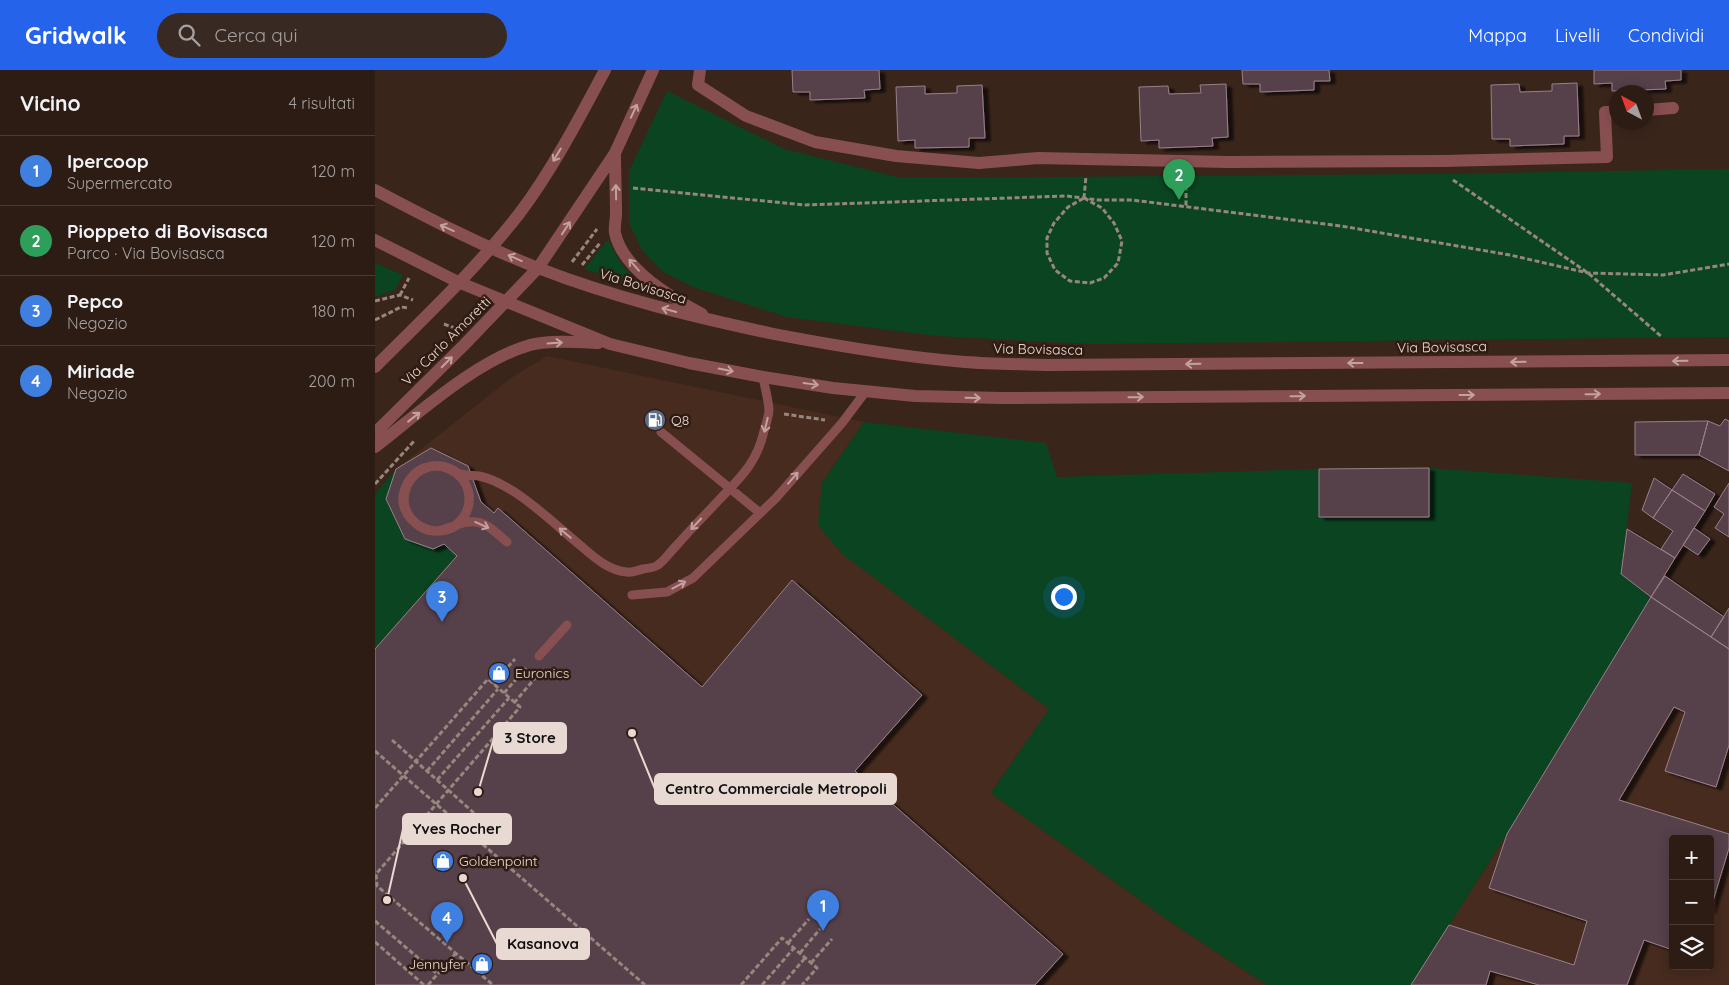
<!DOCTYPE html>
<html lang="it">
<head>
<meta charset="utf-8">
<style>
  body { margin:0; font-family:Quicksand,sans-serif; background:#382922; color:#f1f3f6 }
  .controls { position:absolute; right:15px; bottom:15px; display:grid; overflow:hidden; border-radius:5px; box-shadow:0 2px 12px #0003 }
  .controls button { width:45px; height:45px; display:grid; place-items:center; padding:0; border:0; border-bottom:1px solid #483a34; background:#2c1c14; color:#f1f3f6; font:25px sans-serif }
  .compass { position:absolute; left:1234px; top:15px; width:45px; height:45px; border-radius:50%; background:#2c1c14; box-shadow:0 2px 12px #0003; rotate:319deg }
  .you { position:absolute; left:688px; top:526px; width:18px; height:18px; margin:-12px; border:4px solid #fff; border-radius:50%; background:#1a73e8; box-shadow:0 0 0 8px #1a73e833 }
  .badge { display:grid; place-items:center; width:32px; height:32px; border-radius:50%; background:#2563eb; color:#fff; font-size:16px; font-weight:700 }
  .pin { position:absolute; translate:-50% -41px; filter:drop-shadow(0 1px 2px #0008) }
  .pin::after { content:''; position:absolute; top:26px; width:18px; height:15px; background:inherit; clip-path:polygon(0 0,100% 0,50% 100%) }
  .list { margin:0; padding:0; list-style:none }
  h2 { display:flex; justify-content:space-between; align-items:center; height:65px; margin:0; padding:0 20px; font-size:21px }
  h2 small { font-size:16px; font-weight:400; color:#a6a1a0 }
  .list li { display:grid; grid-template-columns:32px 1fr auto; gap:15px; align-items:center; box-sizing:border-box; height:70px; padding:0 20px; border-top:1px solid #483a34 }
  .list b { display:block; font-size:19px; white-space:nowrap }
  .list p { margin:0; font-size:16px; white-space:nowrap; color:#a6a1a0 }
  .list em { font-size:16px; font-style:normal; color:#a6a1a0 }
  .icon { flex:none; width:28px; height:28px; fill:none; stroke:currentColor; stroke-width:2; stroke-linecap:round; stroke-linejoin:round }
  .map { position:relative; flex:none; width:1354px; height:915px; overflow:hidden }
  header { display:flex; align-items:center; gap:30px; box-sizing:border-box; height:70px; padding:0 25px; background:#2563eb; color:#fff }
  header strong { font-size:24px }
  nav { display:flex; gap:28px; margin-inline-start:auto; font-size:18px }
  .search { width:350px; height:45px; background:#382922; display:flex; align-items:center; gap:12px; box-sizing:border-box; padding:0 18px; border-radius:28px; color:#a6a1a0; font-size:19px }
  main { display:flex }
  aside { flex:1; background:#2c1c14 }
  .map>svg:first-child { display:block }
  .built { fill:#462b1e; fill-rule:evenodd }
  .green { fill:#0a4421 }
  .building { fill:#57404a; stroke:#997f8a; filter:url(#shadow) }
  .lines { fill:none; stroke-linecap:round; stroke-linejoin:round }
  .path { stroke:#97867e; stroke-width:3; stroke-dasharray:5 2.5; stroke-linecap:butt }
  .service { stroke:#884f51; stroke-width:9 }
  .minor { stroke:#884f51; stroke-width:12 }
  .tertiary { stroke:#884f51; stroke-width:12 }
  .oneway { stroke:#c2a29f }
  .labels { text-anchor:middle; stroke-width:5; stroke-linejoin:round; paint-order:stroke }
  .street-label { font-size:14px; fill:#e8dad3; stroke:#2f1b12 }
  .poi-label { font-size:14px; fill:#e8dad3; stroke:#2f1b12; text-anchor:start }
  .leader { fill:none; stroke:#e8dad3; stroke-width:2 }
  .callout-dot { fill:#e8dad3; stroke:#2f1b12; stroke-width:2 }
  .callout { fill:#e8dad3; stroke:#e8dad3; stroke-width:2 }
  .callout-label { font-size:15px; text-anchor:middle; font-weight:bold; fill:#111 }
</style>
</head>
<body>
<header>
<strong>Gridwalk</strong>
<div class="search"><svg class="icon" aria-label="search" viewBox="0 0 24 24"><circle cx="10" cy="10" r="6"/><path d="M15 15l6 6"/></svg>Cerca qui</div>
<nav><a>Mappa</a><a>Livelli</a><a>Condividi</a></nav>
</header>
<main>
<aside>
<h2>Vicino<small>4 risultati</small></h2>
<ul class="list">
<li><span class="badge" style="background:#3f7fe0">1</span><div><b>Ipercoop</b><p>Supermercato</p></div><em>120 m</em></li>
<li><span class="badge" style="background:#2e9e5b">2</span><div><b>Pioppeto di Bovisasca</b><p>Parco · Via Bovisasca</p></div><em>120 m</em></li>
<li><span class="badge" style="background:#3f7fe0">3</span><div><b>Pepco</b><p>Negozio</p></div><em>180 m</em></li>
<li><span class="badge" style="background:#3f7fe0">4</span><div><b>Miriade</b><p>Negozio</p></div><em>200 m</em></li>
</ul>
</aside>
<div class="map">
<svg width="1354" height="915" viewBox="0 0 1354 915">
  <defs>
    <filter id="shadow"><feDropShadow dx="5.5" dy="3" stdDeviation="1" flood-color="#0009"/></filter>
  </defs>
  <rect width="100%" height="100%" fill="#3a251b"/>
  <path class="built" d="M172,286L489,352L447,413L467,483L674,639L616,723L797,853L892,915H0V579L82,486L30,469L11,429L21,399L136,308Z
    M1290,506L1348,546L1354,538V915H1036L1132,764ZM1298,769H1335V896H1298Z"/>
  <path class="green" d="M292,21L409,79L526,108L1070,104L1354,99V267L716,274L561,266L412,247L318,217L288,202L267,180L254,153V101Z
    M232,171H234L245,192L261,210V213L257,215L210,199V198Z
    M0,193L28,205L20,220L0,227Z
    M489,352L671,373L682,407L944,399L1054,398L1257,413L1246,504L1276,527L1132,764L1036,915H892L797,853L616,723L674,639L466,483L443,455L447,413Z
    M21,399L11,429L30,468L58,479L69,474L82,486L0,579V424Z"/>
  <path class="building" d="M417,0H504L505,19L489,20L490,28L435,30V22H418Z
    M867,0H954L955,11H939V20L885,22V14H868Z
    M1219,0H1306V10L1290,11L1291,19L1237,21V13L1219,14Z
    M1202,13L1204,66H1189V74L1135,76V69H1117L1116,15L1144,14L1145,22L1177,21V14Z
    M851,14L853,67L837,68L838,76L784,78V70L766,71L764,17L793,16L794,24L826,23L825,15Z
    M607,15L610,68H594V77L540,78V70L523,71L521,17L550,16V24L582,23V16Z
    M1350,349L1354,351V401L1324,385L1333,351L1345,356Z
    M1333,351L1324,385H1260V352Z
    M56,378L93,396L106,432L119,443L123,438L327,617L417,510L547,625L480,701L688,884L660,915H0V579L82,486L69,474L58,479L30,469L11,429L21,399Z
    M1054,398V447H944V399Z
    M1308,404L1340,424L1330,441L1297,420Z
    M1279,408L1297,420L1278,448L1267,440Z
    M1354,413V467L1340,458L1349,444L1339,437Z
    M1297,420L1330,441L1300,488L1286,479L1298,461L1278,448Z
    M1319,458L1335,469L1323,485L1308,475Z
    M1252,459L1300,488L1276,527L1246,504Z
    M1290,506L1349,547L1336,567L1276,527Z
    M1276,527L1354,579V675L1341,717L1290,701L1310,642L1299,637L1244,730L1354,764V778L1335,841V769H1298V880L1269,870L1252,915H1164L1115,901L1111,915H1036L1074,855L1199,895L1212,851L1114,818L1132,764Z
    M1354,538V579L1336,567Z"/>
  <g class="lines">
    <path class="path" d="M811,108V137
      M1078,110L1213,203L1287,267
      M258,118L429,135L692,126L723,130H757L966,156L1135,185L1213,203L1288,205L1354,194
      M709,128L727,138L739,153L747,171L743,193L729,208L715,213L695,211L680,200L672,183V168L679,153L693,137Z
      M709,128L711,106
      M197,192L222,159
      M207,195L225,173
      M25,225L34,208
      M0,231L25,225L38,230
      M0,250L26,237L34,238
      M69,254L82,259
      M409,344L450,350
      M0,414L40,370
      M118,614L140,589
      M129,623L151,598
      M139,633L161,607
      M17,670L99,743
      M0,681L270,915
      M52,701L123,619
      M62,710L134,628
      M0,738L113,609L145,637L1,804L2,816L118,915
      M0,851L62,904
      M0,872L49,915
      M413,873L434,849
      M425,883L445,859
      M436,893L457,869
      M53,915L81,883
      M366,915L407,868L442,898L427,915
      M387,915L419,878
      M407,915L430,888"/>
    <path class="service" d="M286,362L385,443
      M132,472C123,465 113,453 101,452C79,449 62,473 40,453C13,429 41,385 74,398C95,406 101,436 84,452C56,479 12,441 35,409C56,380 103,404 93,438C78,486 5,450 35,410C41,401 52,396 63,396C71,396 75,400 83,403C89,406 97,405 104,406C139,413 179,454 206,476C219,487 234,501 252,502C257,503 263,500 268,499C273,498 279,498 283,495C290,490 296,481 302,475C315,460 329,446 343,431C365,408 382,393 389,361C391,354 394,346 394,339C393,329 390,318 388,307
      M257,525L292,522L318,508L401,428L467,353L491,321
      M164,586L192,555"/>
    <path class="minor" d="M325,0L323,15L371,46L440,72L521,86L604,93L663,88L854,92L1068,91L1232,87L1230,42H1242
      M1272,40L1298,38"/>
    <path class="tertiary" d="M240,83C240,103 241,124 241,144C241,150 239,157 240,163C248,200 297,228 327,244
      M0,120C53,148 107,176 163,198C240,228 319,247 399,264C462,276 526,287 590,292C617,294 645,294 673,295L1354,290
      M0,170L83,212L235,274L314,293L388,307L458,318L540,326L627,328L1354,323
      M0,297C49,248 101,199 144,144C176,102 205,47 230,0
      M0,363L89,275L163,198L240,83L278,0
      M0,377C44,343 102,290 155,275C175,270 203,272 223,273"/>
  </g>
  <defs><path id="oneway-shaft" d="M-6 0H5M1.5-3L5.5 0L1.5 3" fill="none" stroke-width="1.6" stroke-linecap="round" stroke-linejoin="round" transform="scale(1.25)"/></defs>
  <g class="oneway">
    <use href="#oneway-shaft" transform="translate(259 41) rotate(-65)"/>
    <use href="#oneway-shaft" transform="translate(182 85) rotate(121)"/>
    <use href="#oneway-shaft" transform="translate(241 122) rotate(-91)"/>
    <use href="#oneway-shaft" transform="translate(72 158) rotate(-156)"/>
    <use href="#oneway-shaft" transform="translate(191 158) rotate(-57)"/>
    <use href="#oneway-shaft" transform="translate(140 188) rotate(-156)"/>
    <use href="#oneway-shaft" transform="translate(259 195) rotate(-131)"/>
    <use href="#oneway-shaft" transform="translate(294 240) rotate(-165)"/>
    <use href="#oneway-shaft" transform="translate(180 273) rotate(-4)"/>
    <use href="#oneway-shaft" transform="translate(1305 291) rotate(179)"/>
    <use href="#oneway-shaft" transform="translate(72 292) rotate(-45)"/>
    <use href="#oneway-shaft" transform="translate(1143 292) rotate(179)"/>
    <use href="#oneway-shaft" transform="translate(980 293) rotate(180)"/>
    <use href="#oneway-shaft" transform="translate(818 294) rotate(179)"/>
    <use href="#oneway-shaft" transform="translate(351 300) rotate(11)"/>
    <use href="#oneway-shaft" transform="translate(436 314) rotate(8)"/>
    <use href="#oneway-shaft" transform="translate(1218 324) rotate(-1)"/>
    <use href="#oneway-shaft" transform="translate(1092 325)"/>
    <use href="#oneway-shaft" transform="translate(923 326) rotate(-1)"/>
    <use href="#oneway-shaft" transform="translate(761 327) rotate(-1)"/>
    <use href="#oneway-shaft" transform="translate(598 328) rotate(1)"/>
    <use href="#oneway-shaft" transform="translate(39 347) rotate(-38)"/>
    <use href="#oneway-shaft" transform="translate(391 355) rotate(103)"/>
    <use href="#oneway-shaft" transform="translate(418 408) rotate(-49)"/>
    <use href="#oneway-shaft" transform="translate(321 454) rotate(133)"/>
    <use href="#oneway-shaft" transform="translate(107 455) rotate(24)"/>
    <use href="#oneway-shaft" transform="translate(190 463) rotate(-140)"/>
    <use href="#oneway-shaft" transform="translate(304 515) rotate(-28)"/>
  </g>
  <defs>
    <g id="fuel-disc" transform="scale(1.125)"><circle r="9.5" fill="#5c6f8a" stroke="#2f1b12"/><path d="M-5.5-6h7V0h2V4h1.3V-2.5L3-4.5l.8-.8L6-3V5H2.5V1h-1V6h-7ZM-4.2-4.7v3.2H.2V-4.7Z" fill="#fff"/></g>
    <g id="shop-disc" transform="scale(1.125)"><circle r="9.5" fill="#3f7fe0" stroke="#2f1b12"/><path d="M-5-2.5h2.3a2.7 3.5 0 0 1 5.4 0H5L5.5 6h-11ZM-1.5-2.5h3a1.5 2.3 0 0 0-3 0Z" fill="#fff"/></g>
  </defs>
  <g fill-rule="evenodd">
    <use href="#fuel-disc" x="280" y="350"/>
    <use href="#shop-disc" x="124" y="603"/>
    <use href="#shop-disc" x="68" y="791"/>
    <use href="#shop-disc" x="107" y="894"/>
  </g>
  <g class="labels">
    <g class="street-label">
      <text transform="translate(268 216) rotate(17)" y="5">Via Bovisasca</text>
      <text transform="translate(71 271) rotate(-45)" y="5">Via Carlo Amoretti</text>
      <text transform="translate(1067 277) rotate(-1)" y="5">Via Bovisasca</text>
      <text transform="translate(663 279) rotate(1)" y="5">Via Bovisasca</text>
    </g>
    <g class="poi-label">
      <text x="296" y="355">Q8</text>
      <text x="140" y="608">Euronics</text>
      <text x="84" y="796">Goldenpoint</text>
      <text x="91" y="899" text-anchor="end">Jennyfer</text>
    </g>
  </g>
  <path class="leader" d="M103 722L119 668M257 663L280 719M12 830L28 759M88 808L122 874"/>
  <g class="callout-dot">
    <circle cx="103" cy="722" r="5"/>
    <circle cx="257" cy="663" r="5"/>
    <circle cx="12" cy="830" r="5"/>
    <circle cx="88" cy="808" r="5"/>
  </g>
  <g class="callout">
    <rect x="119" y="653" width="72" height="30" rx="5"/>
    <rect x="280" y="704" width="241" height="30" rx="5"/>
    <rect x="28" y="744" width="108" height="30" rx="5"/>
    <rect x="122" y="859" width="92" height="30" rx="5"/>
  </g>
  <g class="callout-label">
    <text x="155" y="673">3 Store</text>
    <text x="401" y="724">Centro Commerciale Metropoli</text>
    <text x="82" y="764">Yves Rocher</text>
    <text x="168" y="879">Kasanova</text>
  </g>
</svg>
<div class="controls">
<button>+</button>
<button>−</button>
<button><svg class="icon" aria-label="layers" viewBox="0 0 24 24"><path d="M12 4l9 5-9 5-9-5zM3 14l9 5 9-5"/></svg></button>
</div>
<svg class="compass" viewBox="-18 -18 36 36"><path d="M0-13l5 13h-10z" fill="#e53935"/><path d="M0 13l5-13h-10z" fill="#a6a1a0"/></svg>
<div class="you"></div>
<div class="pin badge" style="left:448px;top:861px;background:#3f7fe0">1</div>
<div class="pin badge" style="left:804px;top:130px;background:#2e9e5b">2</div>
<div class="pin badge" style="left:67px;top:552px;background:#3f7fe0">3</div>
<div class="pin badge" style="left:72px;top:873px;background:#3f7fe0">4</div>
</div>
</main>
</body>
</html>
